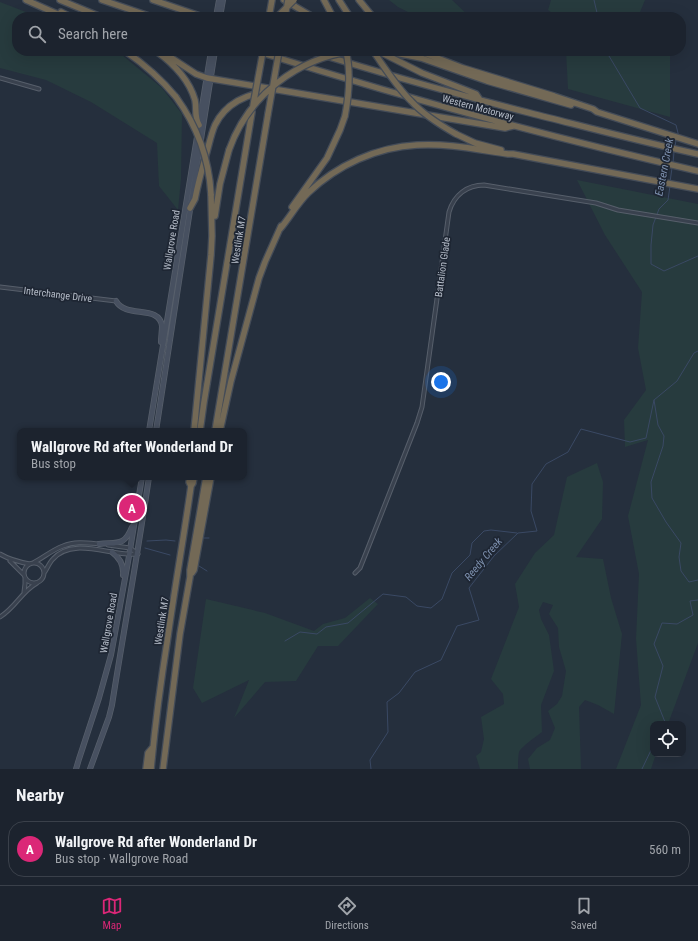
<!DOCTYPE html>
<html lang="en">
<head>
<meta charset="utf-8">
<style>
  body { margin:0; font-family:"Roboto Condensed",sans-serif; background:#252b36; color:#f1f3f6 }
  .controls { position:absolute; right:12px; bottom:12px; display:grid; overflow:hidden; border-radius:8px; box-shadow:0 4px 16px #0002 }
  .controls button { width:36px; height:36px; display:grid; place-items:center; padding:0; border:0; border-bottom:1px solid #3a404a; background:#1c232e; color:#f1f3f6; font:20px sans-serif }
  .you { position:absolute; left:441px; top:382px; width:14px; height:14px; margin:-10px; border:3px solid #fff; border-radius:50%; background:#1a73e8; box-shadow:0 0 0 6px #1a73e833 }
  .badge { display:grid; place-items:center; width:26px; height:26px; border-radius:50%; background:#db2777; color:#fff; font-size:13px; font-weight:700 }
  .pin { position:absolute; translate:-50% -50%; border:2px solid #fff; box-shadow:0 1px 4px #0006 }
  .popup { position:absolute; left:17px; top:428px; width:230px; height:52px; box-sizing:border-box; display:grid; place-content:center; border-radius:8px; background:#1c232e; filter:drop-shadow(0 1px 3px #0005); font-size:13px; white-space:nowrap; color:#a0a4aa }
  .popup b { font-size:15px; color:#f1f3f6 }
  .popup::after { content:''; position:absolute; left:50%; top:100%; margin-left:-8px; border:8px solid transparent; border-top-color:#1c232e }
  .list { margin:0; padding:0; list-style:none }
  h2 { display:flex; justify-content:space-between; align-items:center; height:52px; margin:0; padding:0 16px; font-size:17px }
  h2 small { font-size:13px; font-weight:400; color:#a0a4aa }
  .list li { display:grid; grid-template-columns:26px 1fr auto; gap:12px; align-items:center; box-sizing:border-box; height:56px; margin:0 8px 8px; padding:0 8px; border:1px solid #3a404a; border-radius:16px }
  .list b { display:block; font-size:15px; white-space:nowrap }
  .list p { margin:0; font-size:13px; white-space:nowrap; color:#a0a4aa }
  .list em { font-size:13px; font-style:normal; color:#a0a4aa }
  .icon { flex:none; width:22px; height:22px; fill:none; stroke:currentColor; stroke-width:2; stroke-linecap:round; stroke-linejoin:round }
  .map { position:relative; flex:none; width:698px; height:769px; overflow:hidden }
  .search { position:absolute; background:#1c232e; box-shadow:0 4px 16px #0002; left:12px; right:12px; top:12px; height:44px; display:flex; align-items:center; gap:10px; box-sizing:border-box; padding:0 14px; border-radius:16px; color:#a0a4aa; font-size:15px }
  .sheet { height:116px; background:#1c232e }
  nav { display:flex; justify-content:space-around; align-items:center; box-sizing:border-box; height:56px; border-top:1px solid #3a404a; background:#1c232e; font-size:11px; color:#a0a4aa }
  nav a { display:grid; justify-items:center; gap:2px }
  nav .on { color:#db2777 }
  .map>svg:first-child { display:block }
  .green { fill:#273b3e }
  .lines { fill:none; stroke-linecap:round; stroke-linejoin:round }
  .stream { stroke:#3a4964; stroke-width:1 }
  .minor-casing { stroke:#575f6b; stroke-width:5 }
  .secondary-casing { stroke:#575f6b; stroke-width:6 }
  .motorway-casing { stroke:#444c58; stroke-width:8 }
  .minor { stroke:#39414e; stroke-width:3 }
  .secondary { stroke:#475060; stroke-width:4.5 }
  .motorway { stroke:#736956; stroke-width:5.5 }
  .motorway-bridge-casing { stroke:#444c58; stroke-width:8; stroke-linecap:butt }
  .motorway-bridge { stroke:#736956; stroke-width:5.5 }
  .labels { text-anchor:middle; stroke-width:3.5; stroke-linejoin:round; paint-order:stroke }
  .street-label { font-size:10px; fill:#b5bcc8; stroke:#1e2633 }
  .water-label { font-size:11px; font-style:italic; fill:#7e91af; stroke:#1e2633 }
</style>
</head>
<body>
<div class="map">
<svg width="698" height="769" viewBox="0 0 698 769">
  <rect width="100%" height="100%" fill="#252f3d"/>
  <path class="green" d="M389,0H452L470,17H418L398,7Z
    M551,0H645L638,17H558L548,10Z
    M0,2L39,17H17V51H115L122,55L162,88L182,114L181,179L178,210L159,186L157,143L91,102L46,80L0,68Z
    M566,51H670V117L568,89Z
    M577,180L698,204V643L668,724H653V754H656L651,769H616L641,705L636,639L639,574L628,516L648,440L625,447L624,420L646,390L638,348L642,292L605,235Z
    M597,463L603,482L602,519L576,557L603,559L611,598L622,634L614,714L598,705L585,700L579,707L581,769H530L528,759L537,748L550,740L555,728L548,711L557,704L562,696L566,671L559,647L558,628L549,614L553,605L543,602L539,610L541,619L549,635L554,671L541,705L542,732C537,736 522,746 519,752C518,757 518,764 518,769H480L476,756L481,752L484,739L481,717L504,704L503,694L491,679L519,607L515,584L535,553L554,535L567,477Z
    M370,598L378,604L338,646H318L296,681L265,682L234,718L249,680L202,703L193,688L206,599L265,613L314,631L323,624L345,618Z"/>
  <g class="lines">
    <path class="stream" d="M594,0L598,17
      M606,51L640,108L676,125L678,133V135
      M675,147L676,140
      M673,163L674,152
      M670,182L672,168
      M670,186L668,200L659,209L653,225L651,245V264L664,271L698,256
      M698,351L694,353L677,381L654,400L658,425L664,436L663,446L651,482L652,498L666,522L681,543L679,557L681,571L689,582L698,580
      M204,538H209
      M147,541L166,540L175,541
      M145,548L170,555
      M199,566L207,571
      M285,641L300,632L317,634L326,627L348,623L383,594L406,597L417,606L431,608L442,599L452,573L470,555L472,543L484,531L491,530L517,533
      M664,724L665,722L655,697L663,666L654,644L662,623L677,624L693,615L690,601L698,600
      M371,769L370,760L388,732L387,702L399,693L415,672L441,660L457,626L479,620L469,588L494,556L518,533L537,531L531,511L532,484L546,464L568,452L581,429L630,442L646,438L654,400
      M642,769L653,746"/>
    <g class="minor-casing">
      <path id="minor" d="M0,78L39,89
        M0,287L116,301
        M108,545L130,548L138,554
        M0,554C10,560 19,562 30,564
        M10,561L24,575
        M33,563C43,558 52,550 63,546C75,541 88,543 100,544
        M24 573a10 10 0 1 1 20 0a10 10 0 1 1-20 0Z
        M44,573C47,569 49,563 53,559C73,536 112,557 137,554
        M355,573L360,568L366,553L417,423L422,407L449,212C454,195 467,185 484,185L596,203L618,210L698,223
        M24,592L25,584V578
        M0,617C16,607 21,592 37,583"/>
    </g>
    <g class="secondary-casing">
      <path id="secondary" d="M216,17L219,0
        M220,17L223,0
        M116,301C126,319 159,304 162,326C162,331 161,337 161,342
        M149,431L211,51
        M156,431L196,171L215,51
        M99,544C117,542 124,547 132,527
        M112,552C120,558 124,565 123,575
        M76,769L79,759L99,698L111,655L128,562L142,477
        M90,769L109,717L112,705C124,629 138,553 149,477"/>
    </g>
    <g class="motorway-casing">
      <path id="motorway" d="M26,0L64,17
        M60,0L101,17
        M102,0L152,17
        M153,0L203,17
        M284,0L313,17
        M324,0L333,17
        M339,0L350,17
        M359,0L373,17
        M61,12L71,17
        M269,17L272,0
        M125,51C144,64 161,79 176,97
        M156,51C174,64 189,79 195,100C197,109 194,117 199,125
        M161,51L196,74L207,78L505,128L513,126
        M164,51L180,52L203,51
        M256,51C401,97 549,137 698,171
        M310,51C383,74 456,94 530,113C586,127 642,142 698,154
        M378,51L422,73L476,94L480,100
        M386,51L421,58L487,81L571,105
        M419,51L463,68L554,96L593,109L597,112L698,144
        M456,134L475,143L501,150
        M292,207L327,158L340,130L345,116
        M190,208L195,199C198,184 202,169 206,155C209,145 211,134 215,125C225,104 247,93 269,92
        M215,216L220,184L229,150
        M280,229C290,217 297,204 308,193C337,165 377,147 417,145C448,143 479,150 508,154H513L698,189
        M194,431L211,255L212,236L211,194
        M200,431L204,402L252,112
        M215,431L268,114
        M220,431L231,381L259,278L265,262L281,226
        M190,477L189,482L191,486
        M192,573L194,570L211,477
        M146,769L148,753L153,747
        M151,769C155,725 161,680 168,636C175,586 184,536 191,486L193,483L194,477
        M163,769L180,634L190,577V570L206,477"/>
    </g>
    <use href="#minor" class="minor"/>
    <use href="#secondary" class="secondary"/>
    <use href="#motorway" class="motorway"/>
    <g class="motorway-bridge-casing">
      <path id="motorway-bridge" d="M277,17L294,0
        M285,17L288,0
        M373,51C385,68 396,86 411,101C423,114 440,125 456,134
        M176,97C197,126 209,158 211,194
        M253,106L263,51
        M268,114L279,51
        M345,116C349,95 351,72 346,51
        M229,150C248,96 297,58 354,51"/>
    </g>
    <use href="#motorway-bridge" class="motorway-bridge"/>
  </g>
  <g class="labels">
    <g class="street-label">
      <text transform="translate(478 107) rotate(15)" y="4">Western Motorway</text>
      <text transform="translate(171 240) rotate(-81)" y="4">Wallgrove Road</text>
      <text transform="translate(238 240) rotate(-81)" y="4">Westlink M7</text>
      <text transform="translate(442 267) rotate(-82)" y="4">Battalion Glade</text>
      <text transform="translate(58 294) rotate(7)" y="4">Interchange Drive</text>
      <text transform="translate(161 621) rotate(-81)" y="4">Westlink M7</text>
      <text transform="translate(108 623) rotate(-80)" y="4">Wallgrove Road</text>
    </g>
    <g class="water-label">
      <text transform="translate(664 167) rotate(-79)" y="4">Eastern Creek</text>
      <text transform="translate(483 559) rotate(-50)" y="4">Reedy Creek</text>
    </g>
  </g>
</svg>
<div class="controls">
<button><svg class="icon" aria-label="locate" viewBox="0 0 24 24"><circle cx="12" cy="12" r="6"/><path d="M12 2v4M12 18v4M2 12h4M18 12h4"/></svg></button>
</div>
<div class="you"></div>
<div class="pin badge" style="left:132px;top:508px">A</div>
<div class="popup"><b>Wallgrove Rd after Wonderland Dr</b>Bus stop</div>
<div class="search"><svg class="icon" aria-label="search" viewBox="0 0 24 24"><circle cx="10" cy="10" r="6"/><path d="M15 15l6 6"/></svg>Search here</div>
</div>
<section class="sheet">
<h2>Nearby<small></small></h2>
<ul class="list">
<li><span class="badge">A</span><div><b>Wallgrove Rd after Wonderland Dr</b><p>Bus stop · Wallgrove Road</p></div><em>560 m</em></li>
</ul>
</section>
<nav>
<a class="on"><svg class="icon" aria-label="map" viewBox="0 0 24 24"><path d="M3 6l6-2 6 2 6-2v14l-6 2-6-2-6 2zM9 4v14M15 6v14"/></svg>Map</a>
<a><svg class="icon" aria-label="directions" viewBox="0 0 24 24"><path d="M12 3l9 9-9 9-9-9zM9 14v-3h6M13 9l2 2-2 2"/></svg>Directions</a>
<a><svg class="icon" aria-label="saved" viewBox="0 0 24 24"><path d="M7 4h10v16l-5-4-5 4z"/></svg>Saved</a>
</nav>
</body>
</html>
